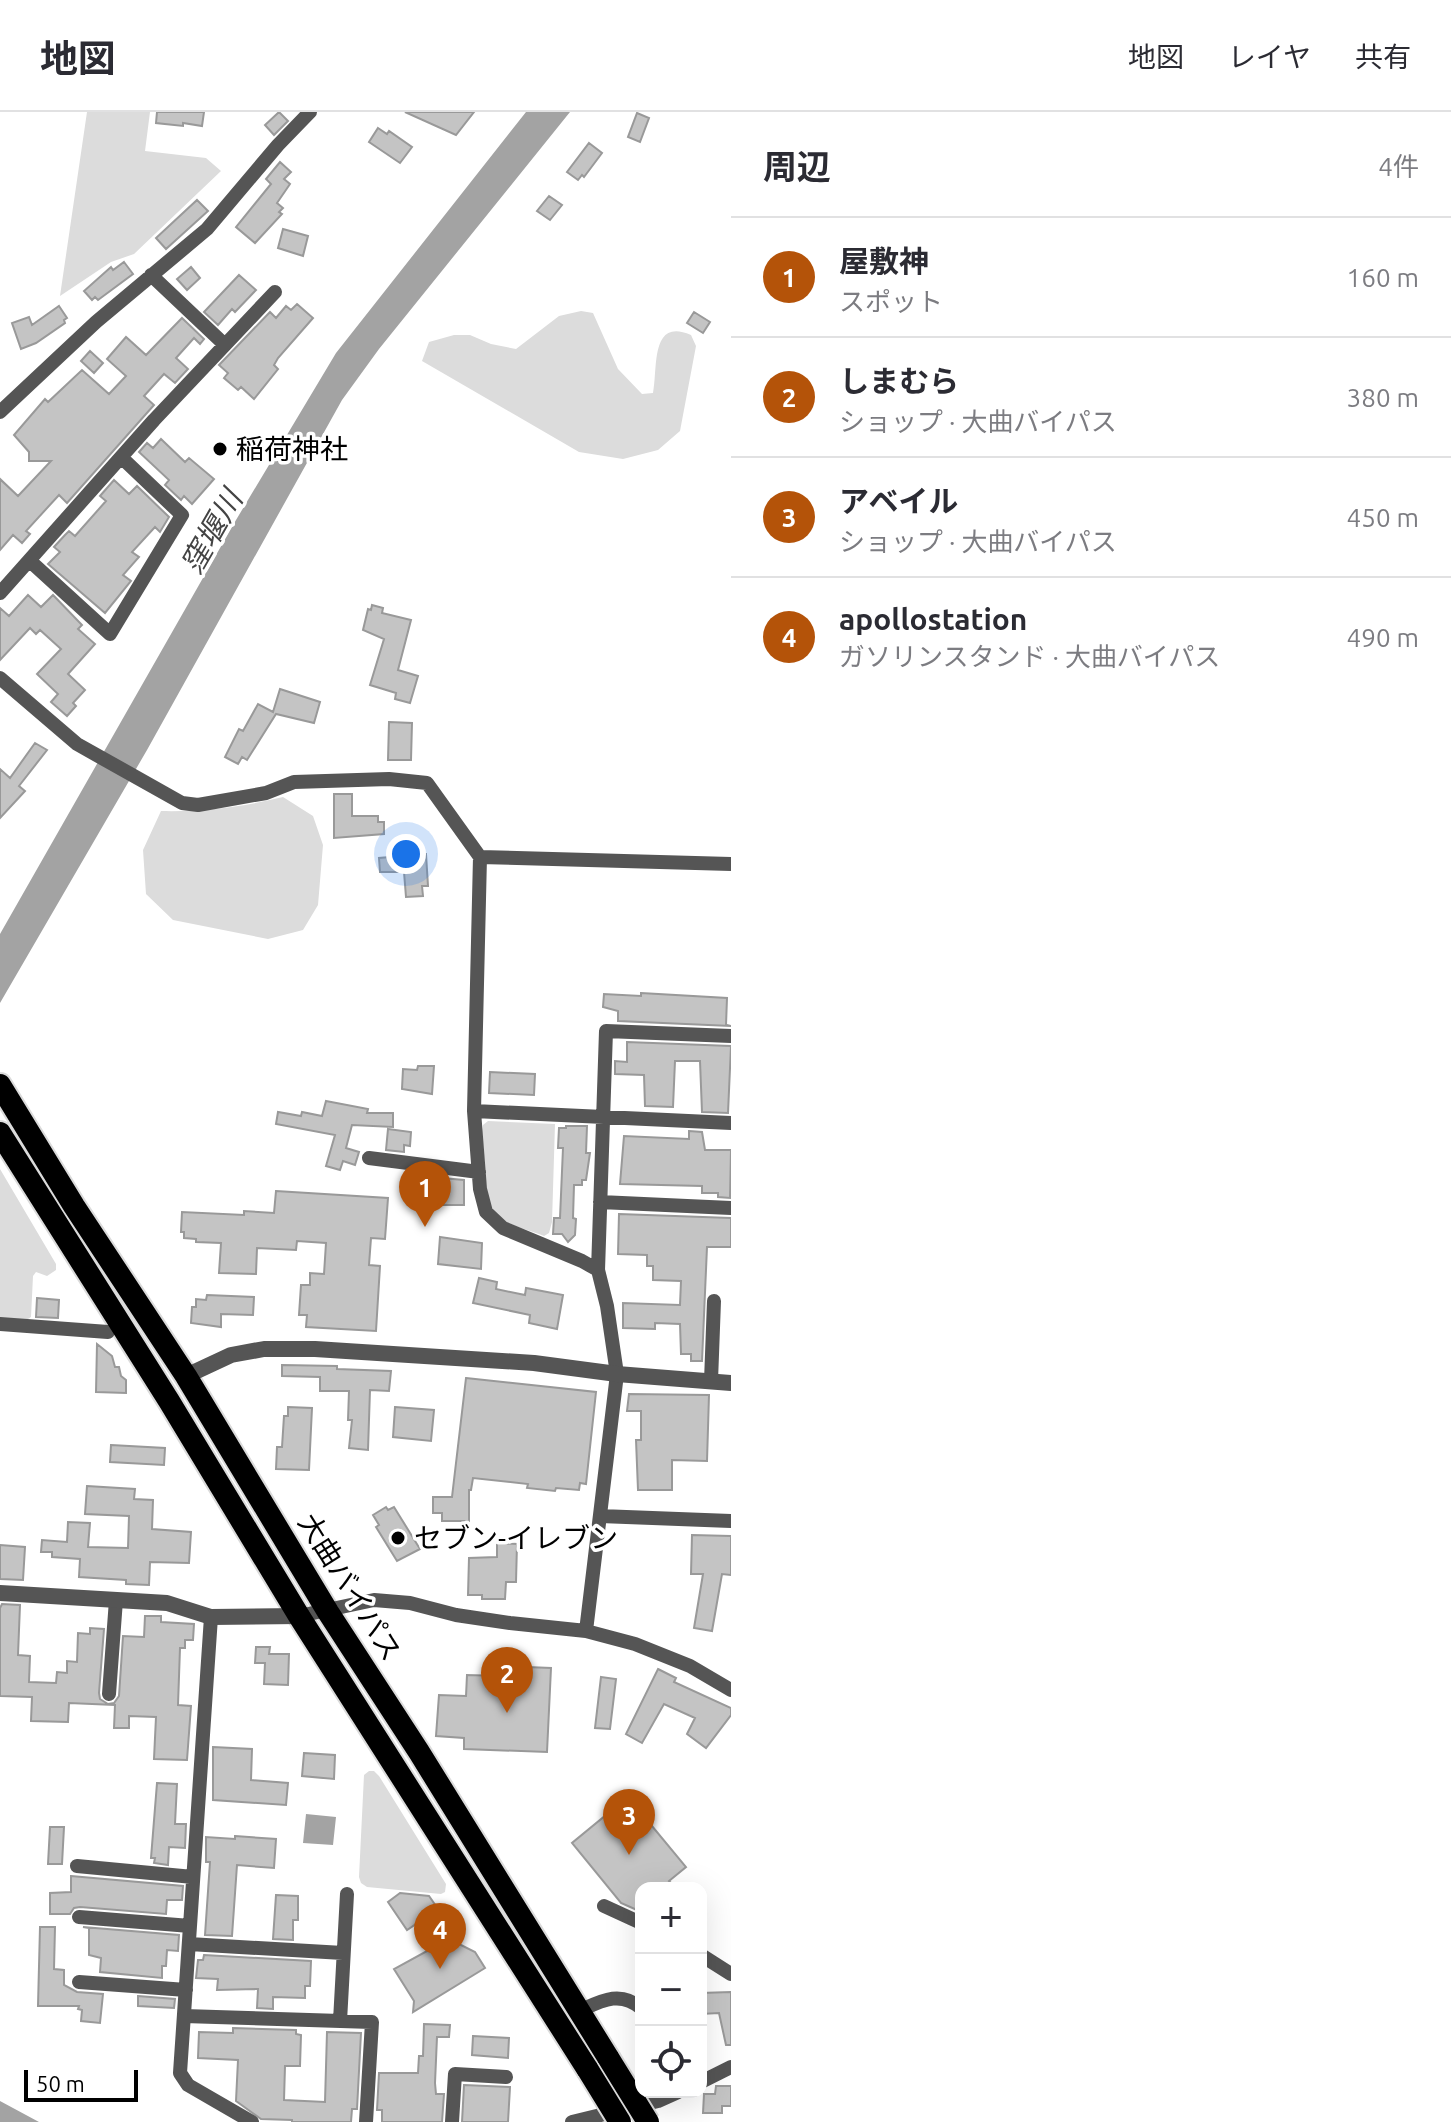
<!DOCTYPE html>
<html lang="ja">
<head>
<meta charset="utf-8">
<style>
  body { margin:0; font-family:Ubuntu,"Noto Sans JP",sans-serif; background:#f2f2f3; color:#2b2b33 }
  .controls { position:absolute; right:24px; bottom:24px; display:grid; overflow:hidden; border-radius:16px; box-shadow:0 8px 32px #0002 }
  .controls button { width:72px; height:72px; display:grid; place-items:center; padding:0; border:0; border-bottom:2px solid #e1e1e2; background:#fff; color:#2b2b33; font:40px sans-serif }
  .scale { position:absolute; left:24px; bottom:20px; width:114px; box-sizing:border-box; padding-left:8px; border:4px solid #000; border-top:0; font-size:22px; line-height:28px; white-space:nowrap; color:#000; -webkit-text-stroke:6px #fff; paint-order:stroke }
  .you { position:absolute; left:406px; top:742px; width:28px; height:28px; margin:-20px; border:6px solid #fff; border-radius:50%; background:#1a73e8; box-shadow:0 0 0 12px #1a73e833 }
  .badge { display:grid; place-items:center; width:52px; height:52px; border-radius:50%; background:#b45309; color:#fff; font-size:26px; font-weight:700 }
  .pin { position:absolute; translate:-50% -66px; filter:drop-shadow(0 2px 4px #0008) }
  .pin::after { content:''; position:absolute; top:42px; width:28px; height:24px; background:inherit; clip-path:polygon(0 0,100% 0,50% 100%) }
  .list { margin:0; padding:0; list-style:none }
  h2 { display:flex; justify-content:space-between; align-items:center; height:104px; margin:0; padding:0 32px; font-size:34px }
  h2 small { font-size:26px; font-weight:400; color:#7c7c81 }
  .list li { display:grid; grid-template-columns:52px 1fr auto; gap:24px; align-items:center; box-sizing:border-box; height:120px; padding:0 32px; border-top:2px solid #e1e1e2 }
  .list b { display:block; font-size:30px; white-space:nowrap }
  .list p { margin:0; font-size:26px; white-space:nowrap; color:#7c7c81 }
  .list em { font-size:26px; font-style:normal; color:#7c7c81 }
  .icon { flex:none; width:44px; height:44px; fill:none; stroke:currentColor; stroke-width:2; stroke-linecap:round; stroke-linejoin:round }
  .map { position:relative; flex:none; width:731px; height:2010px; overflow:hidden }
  header { display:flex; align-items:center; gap:48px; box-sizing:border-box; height:112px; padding:0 40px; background:#fff; border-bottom:2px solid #e1e1e2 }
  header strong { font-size:38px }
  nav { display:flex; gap:44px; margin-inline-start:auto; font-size:28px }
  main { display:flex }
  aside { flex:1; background:#fff }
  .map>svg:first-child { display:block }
  .green { fill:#dcdcdc }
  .water { fill:#a3a3a3 }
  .building { fill:#c4c4c4; stroke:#999; stroke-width:2 }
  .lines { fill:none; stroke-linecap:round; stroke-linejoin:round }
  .trunk-casing { stroke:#dbdbdb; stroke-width:26 }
  .minor { stroke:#555; stroke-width:14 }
  .tertiary { stroke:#555; stroke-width:16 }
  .trunk { stroke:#000; stroke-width:22 }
  .trunk-bridge-casing { stroke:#dbdbdb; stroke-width:26; stroke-linecap:butt }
  .trunk-bridge { stroke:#000; stroke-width:22 }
  .poi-dot { fill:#000; stroke:#fff; stroke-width:3 }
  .labels { text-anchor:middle; stroke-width:7; stroke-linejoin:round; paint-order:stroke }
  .poi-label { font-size:28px; fill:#000; stroke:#fff; text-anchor:start }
  .street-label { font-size:28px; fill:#000; stroke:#fff }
  .water-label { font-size:30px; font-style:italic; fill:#444; stroke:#fff }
</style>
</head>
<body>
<header>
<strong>地図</strong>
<nav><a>地図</a><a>レイヤ</a><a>共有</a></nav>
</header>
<main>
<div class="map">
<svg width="731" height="2010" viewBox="0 0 731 2010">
  <rect width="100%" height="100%" fill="#fff"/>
  <path class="green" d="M87,0H150L145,39L206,46L221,59L134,142L111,150L60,184Z
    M581,199L593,201L618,257L642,282L653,281C658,256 650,205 691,223L696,234L680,319L658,338L623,347L579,340L422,249L429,230L454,223H470L491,232L516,237L559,204Z
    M283,685L313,704L323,733L318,793L303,818L268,827L173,808L146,782L143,738L161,699C201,700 243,695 283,685Z
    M488,1009L555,1012L552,1110L549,1121L544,1124C525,1117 500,1112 488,1094L482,1020L483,1013Z
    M0,1057L56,1152V1158L47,1164L36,1160L33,1164L31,1205L25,1209L0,1207Z
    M369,1659H374L379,1664L446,1772L445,1780L441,1782L367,1775L361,1771L359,1765L364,1663Z"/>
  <path class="water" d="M526,0H570L379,237L342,288L147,638L0,891V822L236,408L336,241Z
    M306,1702L336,1705L333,1733L303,1731Z
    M0,1989L39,2010H0Z"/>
  <path class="building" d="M157,0H204L202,14L183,11V14L156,11Z
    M279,0L288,9L274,23L265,13Z
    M405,0H474L456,23Z
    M637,1L649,6L640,30L628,25Z
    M378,16L387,22L389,19L412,35L400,51L369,30Z
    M589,31L602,41L584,65L582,63L578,68L567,60Z
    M280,50L291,60L284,67L290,72L277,91L283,96L279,100L282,102L255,131L236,115L271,72L266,67Z
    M549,84L562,93L550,108L537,99Z
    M197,88L208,99L166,137L156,126Z
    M283,117L308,124L303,144L278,136Z
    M124,150L133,162L98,188L95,185L92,188L84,179L111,155L113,158Z
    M191,155L200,166L187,178L177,167Z
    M239,163L256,178L235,200L232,197L218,213L204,200Z
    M297,192L313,206L278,246L274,253L278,257L254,287L241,275L238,278L224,266L228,261L219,253L270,200L276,206L286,194L291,198Z
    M59,194L67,206L64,208L65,211L36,231L21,237L12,211L29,205L32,213Z
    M694,200L710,210L703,221L687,211Z
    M182,206L204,227L200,232L194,226L176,246L188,257L175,271L164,262L144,284L154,293L67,391L59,383L26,419L30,422L22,431L13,423L0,438V367L18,384L51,349H29V340L14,323L45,287L48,290L82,258L109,282L126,264L107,247L126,225L146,243Z
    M90,239L103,251L94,261L81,249Z
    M161,327L185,350L189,346L214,367L192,392L184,384L181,388L165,373L169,368L139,340L147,331L153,336Z
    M114,368L129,382L137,374L169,405L160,420L155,415L132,440L139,445L123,463L131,469L105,501L48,452L60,440L54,435L65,423L69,419L75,424L106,389L100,384Z
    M28,483L41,495L53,483L82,513L78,517L95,532L68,562L85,578L73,591L76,594L67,604L51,590L58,582L37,562L61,537L40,518L36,522L30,516L0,548V496L9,504Z
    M372,493L383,496L382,501L411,508L398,558L418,564L410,591L395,587L396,581L370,573L384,527L363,518L368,497L371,498Z
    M280,577L320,590L314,611L276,602L247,648L242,645L238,652L225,645L239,617L243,619L258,592L273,600Z
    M389,610L412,611L411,648H388Z
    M35,631L47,638L19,674L25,679L0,706V657L10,666Z
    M334,682H352V704H378V710H384V722L334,726Z
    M426,742L428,774H422L423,784L406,785L404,760H380L379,746Z
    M641,881L727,886L726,913L731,914L618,909V899L603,895L604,882L641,884Z
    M627,930L731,934L728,1001L702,1000L700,949H675L673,995L645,994L644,963L615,962V949L627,950Z
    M418,954H434L432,982L402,977L403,957L417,958Z
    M490,960L535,962L534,983L489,981Z
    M326,989L368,997L367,1001H393V1015L352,1013L346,1036L359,1040L355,1053L343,1049L340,1058L326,1054L335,1023L276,1012L278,1000L301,1004L302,1000L322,1004Z
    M566,1014H587L586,1041H590L586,1068H582V1073H574L573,1106L576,1107L575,1123L568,1130L562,1122H553L554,1106H560L563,1036H558L559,1016H566Z
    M388,1017L411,1020L410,1034L404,1033V1040L386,1038Z
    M689,1019L702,1020L705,1038H731L730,1086L718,1085V1081H702V1074L620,1072L624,1024L689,1027Z
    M430,1065L464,1068V1093H430Z
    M276,1079L388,1086L385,1127L371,1126L369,1153L380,1154L376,1219L306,1215L307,1203H299L301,1173H310V1161L324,1162L326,1131L297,1129L296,1138L257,1136L256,1162L219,1161L221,1131L196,1130V1127L184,1126V1120H181L182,1100L244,1103V1099L274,1101Z
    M619,1102L731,1106V1135H707L702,1249H691V1242H681L680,1212L655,1211V1217L623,1216V1191L680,1193L681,1169L653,1168V1154H647V1143L618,1142Z
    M440,1125L482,1131L481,1157L438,1152Z
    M479,1166L497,1170L496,1177L525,1183L526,1176L563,1183L557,1217L529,1211L530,1203L473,1191Z
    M207,1183L254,1185L253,1203L221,1202V1215L191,1211L192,1195H196V1187L206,1188Z
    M37,1186L59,1188L58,1206L36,1205Z
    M97,1232L112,1244L115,1255H119L121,1264L126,1268V1281L96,1280Z
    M282,1253L337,1254V1257L391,1259L389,1279L370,1278L368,1338L349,1336L352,1308H348L349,1279H320V1265L282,1264Z
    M466,1266L596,1280L586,1372L580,1371L579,1378L556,1376L555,1379L527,1376L528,1372L473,1366L471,1378H469V1409H442V1401H433V1385H452Z
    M629,1282L709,1283L707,1349L672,1348V1378H638L636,1328H641V1299H627Z
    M288,1295L312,1296L309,1358L276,1357L277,1335H282L284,1304H288Z
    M395,1295L434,1298L431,1329L393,1325Z
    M111,1333L165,1336L164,1353L110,1350Z
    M87,1374L135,1377L134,1387L153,1388L152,1417L191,1420L189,1451L150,1450L149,1473L126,1472V1468L79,1465L80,1447L52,1445V1440H41L42,1428L67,1430L68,1410L90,1411L88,1435L128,1436L129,1404L85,1402Z
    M386,1395L388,1398L394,1395L420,1437L397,1449L376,1415L379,1413L373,1403Z
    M692,1423L731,1424V1463L722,1462L712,1519L694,1516L703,1462H691Z
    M497,1431L517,1432L516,1470H506L505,1487H482V1483H468L469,1446L497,1445Z
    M0,1433L25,1435L23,1468L0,1467Z
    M2,1492L20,1493L18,1543L30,1544L29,1570L56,1571L57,1560L67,1561V1549L77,1550L78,1521L90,1522V1516L104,1517L99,1581L100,1587L108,1592L114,1591L119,1584L123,1524L144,1525L145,1504H161V1510L194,1512L193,1528H185V1536H180L178,1593L191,1594L187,1648L154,1647L156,1605L129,1604V1616H114L115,1593L69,1591L68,1610L31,1609L32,1585L0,1584V1496Z
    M256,1535H270L269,1542H289L288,1573L264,1572L265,1551H255Z
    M502,1554L551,1556L547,1640L464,1637V1626L436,1624L439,1583L466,1584L467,1563L502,1564Z
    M658,1557L676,1566L674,1570L731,1596V1603L706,1636L687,1622L695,1606L664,1592L642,1631L626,1622Z
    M601,1565L616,1567L610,1617L595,1616Z
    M213,1635L252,1637L251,1668L288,1671L286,1693L213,1688Z
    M304,1641L335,1643L334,1667L302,1664Z
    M157,1671L177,1672L175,1712H186L185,1736L169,1735L168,1753L154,1751L155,1746H151Z
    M628,1685L686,1755L669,1769L671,1771L665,1776H641V1795L637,1798L621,1791L572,1731Z
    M50,1715H64L62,1752H48Z
    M235,1724L276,1727L274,1756L237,1753L232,1824L205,1823L210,1750H206V1725L235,1727Z
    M71,1764L183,1774L182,1788H167L166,1802L80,1795L74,1796L70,1802H50V1781L71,1780Z
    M400,1781L429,1784L438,1797L407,1818L388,1790Z
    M276,1783L298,1784V1808H293V1828L273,1827Z
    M40,1815H55L54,1857L64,1858V1873L77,1880L103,1882L100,1911L81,1909L82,1898L78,1897L79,1894H38Z
    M83,1815L179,1823L178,1839L167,1838L166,1854H162V1866L100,1860L101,1846L89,1843V1816Z
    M449,1827L475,1840L485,1856L413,1900L414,1889L394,1857Z
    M204,1843L311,1849L310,1874H305V1886L273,1885V1897L257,1896L258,1877L217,1878L218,1867L196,1866L198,1848H203Z
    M731,1880V1933H726L719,1901L701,1902V1881Z
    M138,1884L175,1887L174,1896L138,1894Z
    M424,1912L450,1913L449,1925H437L435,1971L436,1982H444L442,2010H382V1998H377L379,1961H418L419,1944H423Z
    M233,1916L296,1918V1922L301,1923L300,1954H285L284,1988L325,1990L327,1920L361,1921L357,1997H352L351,2010H292V2008L261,2007L236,1989L238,1948L198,1946L199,1920L233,1921Z
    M473,1924L509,1926L508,1946L472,1943Z
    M464,1973L510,1975L508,2010H462Z
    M716,1974H731V1994H722V2001H703L704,1982H715Z"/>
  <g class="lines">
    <g class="trunk-casing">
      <path id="trunk" d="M0,973L74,1094L186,1264L328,1500L419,1640L609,1947
        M0,1021L169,1289L299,1504L588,1958"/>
    </g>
    <path class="minor" d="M151,163L225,233
      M0,300L96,210L207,117L278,33L310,0
      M30,449L110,522L182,403L121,345
      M0,481L154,308L275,180
      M0,566L77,632L182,691L198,693L266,681L294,670L389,667L427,671L480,745L474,999L480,1077L486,1100L503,1116L582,1149L598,1158L607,1194L617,1262L586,1519
      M480,745L731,752
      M474,999L731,1011
      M369,1046L479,1060
      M600,1090L731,1096
      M598,1158L606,919L731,924
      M0,1212L108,1220
      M711,1269L714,1189
      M600,1404L731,1409
      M299,1504L374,1488L410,1491L456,1503L510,1511L586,1519L635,1532L690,1554L731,1578
      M211,1505L180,1961L188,1973L252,2010
      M109,1582L116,1488
      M77,1754L193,1765
      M604,1794L641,1811
      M79,1805L190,1814
      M189,1832L343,1841
      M701,1843L731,1862
      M79,1870L186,1878
      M579,1899C601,1889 620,1878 641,1896
      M184,1904L372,1910L366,2010
      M340,1909L347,1782
      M701,1970L731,1955
      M452,2010L455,1962L506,1965
      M572,2010L658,1989L678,1980"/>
    <path class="tertiary" d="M186,1264L231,1243L264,1237H315L534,1251L617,1262L731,1271
      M0,1481L167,1491L211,1505L299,1504"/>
    <use href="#trunk" class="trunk"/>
    <g class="trunk-bridge-casing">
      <path id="trunk-bridge" d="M609,1947L648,2010
        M588,1958L620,2010"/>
    </g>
    <use href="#trunk-bridge" class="trunk-bridge"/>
  </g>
  <g class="poi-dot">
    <circle cx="220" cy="337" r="8"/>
    <circle cx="398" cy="1426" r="8"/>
  </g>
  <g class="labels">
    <g class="poi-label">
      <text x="236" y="347">稲荷神社</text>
      <text x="414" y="1436">セブン-イレブン</text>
    </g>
    <g class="street-label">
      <text transform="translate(350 1475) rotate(58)" y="10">大曲バイパス</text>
    </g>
    <g class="water-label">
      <text transform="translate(212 420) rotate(-60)" y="10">窪堰川</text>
    </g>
  </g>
</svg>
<div class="controls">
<button>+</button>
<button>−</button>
<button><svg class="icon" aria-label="locate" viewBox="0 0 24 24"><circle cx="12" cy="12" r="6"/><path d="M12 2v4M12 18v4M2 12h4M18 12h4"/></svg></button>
</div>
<div class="scale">50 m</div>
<div class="you"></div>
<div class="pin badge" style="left:425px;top:1115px">1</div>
<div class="pin badge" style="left:507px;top:1601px">2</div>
<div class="pin badge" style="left:629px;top:1743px">3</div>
<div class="pin badge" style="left:440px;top:1857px">4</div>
</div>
<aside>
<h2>周辺<small>4件</small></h2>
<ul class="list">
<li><span class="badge">1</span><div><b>屋敷神</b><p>スポット</p></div><em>160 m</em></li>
<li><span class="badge">2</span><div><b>しまむら</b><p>ショップ · 大曲バイパス</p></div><em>380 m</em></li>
<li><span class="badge">3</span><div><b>アベイル</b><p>ショップ · 大曲バイパス</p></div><em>450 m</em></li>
<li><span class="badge">4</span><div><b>apollostation</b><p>ガソリンスタンド · 大曲バイパス</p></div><em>490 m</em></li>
</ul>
</aside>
</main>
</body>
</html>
